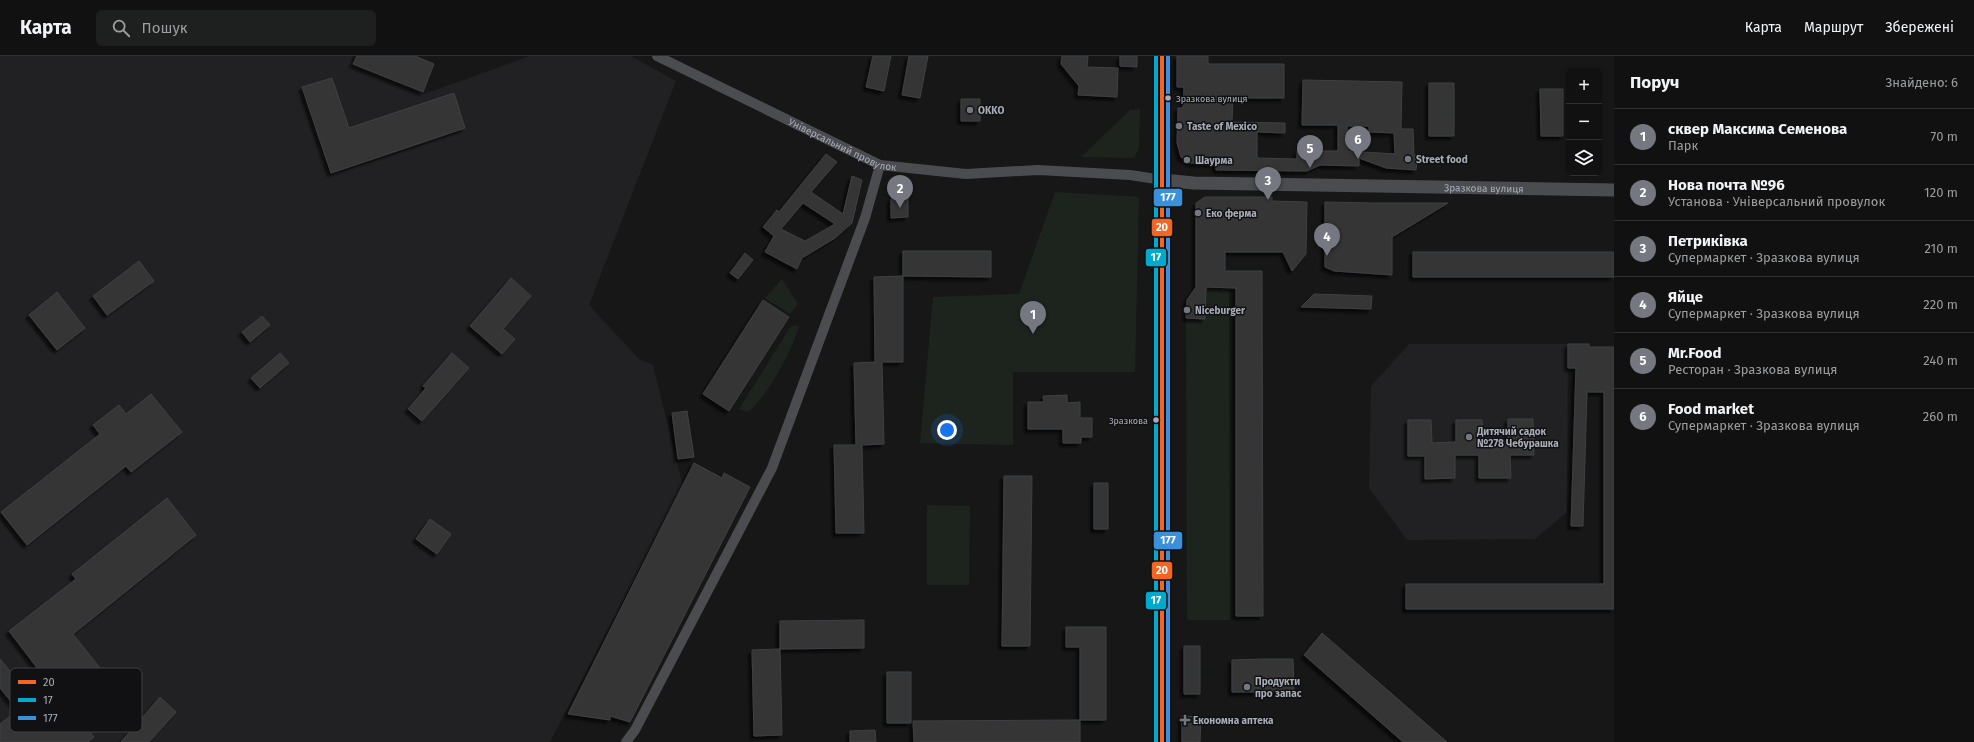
<!DOCTYPE html>
<html lang="uk">
<head>
<meta charset="utf-8">
<style>
  body { margin:0; font-family:"Fira Sans",sans-serif; background:#1e1f1f; color:#f1f3f6 }
  .controls { position:absolute; right:12px; top:12px; display:grid; overflow:hidden; border-radius:6px; box-shadow:0 2px 6px #0003 }
  .controls button { width:36px; height:36px; display:grid; place-items:center; padding:0; border:0; border-bottom:1px solid #303131; background:#111; color:#f1f3f6; font:20px sans-serif }
  .you { position:absolute; left:947px; top:374px; width:14px; height:14px; margin:-10px; border:3px solid #fff; border-radius:50%; background:#1a73e8; box-shadow:0 0 0 6px #1a73e833 }
  .badge { display:grid; place-items:center; width:26px; height:26px; border-radius:50%; background:#757880; color:#fff; font-size:13px; font-weight:700 }
  .pin { position:absolute; translate:-50% -33px; filter:drop-shadow(0 1px 2px #0008) }
  .pin::after { content:''; position:absolute; top:21px; width:14px; height:12px; background:inherit; clip-path:polygon(0 0,100% 0,50% 100%) }
  .list { margin:0; padding:0; list-style:none }
  h2 { display:flex; justify-content:space-between; align-items:center; height:52px; margin:0; padding:0 16px; font-size:17px }
  h2 small { font-size:13px; font-weight:400; color:#9c9d9f }
  .list li { display:grid; grid-template-columns:26px 1fr auto; gap:12px; align-items:center; box-sizing:border-box; height:56px; padding:0 16px; border-top:1px solid #303131 }
  .list b { display:block; font-size:15px; white-space:nowrap }
  .list p { margin:0; font-size:13px; white-space:nowrap; color:#9c9d9f }
  .list em { font-size:13px; font-style:normal; color:#9c9d9f }
  .icon { flex:none; width:22px; height:22px; fill:none; stroke:currentColor; stroke-width:2; stroke-linecap:round; stroke-linejoin:round }
  .map { position:relative; flex:none; width:1614px; height:686px; overflow:hidden }
  header { display:flex; align-items:center; gap:24px; box-sizing:border-box; height:56px; padding:0 20px; background:#111; border-bottom:1px solid #303131 }
  header strong { font-size:19px }
  nav { display:flex; gap:22px; margin-inline-start:auto; font-size:14px }
  .search { width:280px; height:36px; background:#1e1f1f; display:flex; align-items:center; gap:10px; box-sizing:border-box; padding:0 14px; border-radius:6px; color:#9c9d9f; font-size:15px }
  main { display:flex }
  aside { flex:1; background:#111 }
  .map>svg:first-child { display:block }
  .built { fill:#212123 }
  .green { fill:#1d241e }
  .building { fill:#353536; stroke:#3f4043; fill-rule:evenodd; filter:url(#shadow) }
  .lines { fill:none; stroke-linecap:round; stroke-linejoin:round }
  .minor { stroke:#4b4c50; stroke-width:10 }
  .tertiary { stroke:#4b4c50; stroke-width:13 }
  .secondary { stroke:#4a4a4e; stroke-width:15 }
  .bus-1-casing { stroke:#111113; stroke-width:7 }
  .bus-2-casing { stroke:#111113; stroke-width:7 }
  .bus-3-casing { stroke:#111113; stroke-width:7 }
  .bus-1 { stroke:#f26522; stroke-width:4 }
  .bus-2 { stroke:#00a9ce; stroke-width:4 }
  .bus-3 { stroke:#3a90db; stroke-width:4 }
  .bus-dot { fill:#a8adb8; stroke:#111113; stroke-width:1.5 }
  .poi-dot { fill:#757880; stroke:#111113; stroke-width:1.5 }
  .labels { text-anchor:middle; stroke-width:3; stroke-linejoin:round; paint-order:stroke }
  .bus-label { font-size:9px; fill:#a8adb8; stroke:#111113; text-anchor:start }
  .poi-label { font-size:10px; font-weight:bold; fill:#a8adb8; stroke:#111113; text-anchor:start }
  .street-label { font-size:10px; fill:#a8adb8; stroke:#111113 }
  .key { fill:#111113; stroke:#3e4045; stroke-width:1 }
  .key-label { font-size:11px; fill:#a8adb8 }
  .line-badge { stroke:#111113; stroke-width:1.5 }
  .badge-label { font-size:11px; text-anchor:middle; font-weight:bold; fill:#fff }
</style>
</head>
<body>
<header>
<strong>Карта</strong>
<div class="search"><svg class="icon" aria-label="search" viewBox="0 0 24 24"><circle cx="10" cy="10" r="6"/><path d="M15 15l6 6"/></svg>Пошук</div>
<nav><a>Карта</a><a>Маршрут</a><a>Збережені</a></nav>
</header>
<main>
<div class="map">
<svg width="1614" height="686" viewBox="0 0 1614 686">
  <defs>
    <filter id="shadow"><feDropShadow dx="-3.5" dy="3.5" stdDeviation="1" flood-color="#0009"/></filter>
  </defs>
  <rect width="100%" height="100%" fill="#171717"/>
  <path class="built" d="M0,0H353L351,6L424,38L530,0H631L676,25L589,249L639,303L653,309L683,430L550,686H0Z
    M1409,288H1568L1567,456L1535,483L1407,484L1369,432L1371,330Z"/>
  <path class="green" d="M1140,53L1139,92L1134,102L1081,101L1130,54Z
    M1055,136L1139,141L1135,316H1013V389L920,387L933,241L1019,238Z
    M782,223L798,248L790,258L765,242Z
    M1206,231L1229,233L1230,564H1187L1186,262L1205,263Z
    M794,269L799,270C793,294 767,341 748,356L739,353L789,273Z
    M927,449L970,450L969,529H927Z"/>
  <path class="building" d="M357,0H415L434,8L423,36L353,8Z
    M873,0H891L884,35L866,31Z
    M909,0H928L920,42L902,39Z
    M1062,0H1088L1087,11L1118,12L1117,41L1078,39L1079,30L1061,8Z
    M1120,0H1137V11L1120,10Z
    M1177,0H1208V8H1284V42H1233L1232,66L1285,67V77L1257,76V102L1297,103V95H1338V69H1302L1303,24L1402,26L1401,73H1413L1414,99H1418L1416,114L1386,112L1359,102V110L1320,109L1307,115L1216,114V108L1190,107L1181,101L1177,87L1178,52H1183L1184,31H1177ZM1347,70H1369V76L1394,77L1395,98L1348,95Z
    M332,22L349,72L454,37L465,72L331,117L302,31Z
    M1429,27H1454V80H1429Z
    M1540,33H1563V80H1541Z
    M961,43H980V65H961Z
    M826,98L837,106L811,136L843,158L852,120L862,124L852,167L835,182L802,202L797,213L765,196L774,180L763,171L777,154L779,156ZM803,147L835,168L805,185L781,173Z
    M1205,141H1272V145L1307,146L1306,198L1292,215L1283,196H1225V215H1262L1263,560H1236V232L1206,231L1205,263L1186,262L1187,244L1196,231V147Z
    M908,142V161L891,162V143Z
    M1325,146L1374,147H1448L1392,181V219L1334,215L1325,211Z
    M903,195H991V221L903,220Z
    M1413,196H1614V221H1413Z
    M745,197L753,204L738,223L730,217Z
    M139,205L154,225L107,259L93,240Z
    M903,220V306H882L884,388L862,389L864,477H836L834,389H856L854,307L875,306L874,221Z
    M511,222L531,240L503,273L515,283L502,298L470,270Z
    M57,236L85,272L57,294L29,259Z
    M1314,238L1372,240L1371,253L1301,251Z
    M763,244L789,261L729,355L703,338Z
    M262,260L270,269L250,286L242,276Z
    M1568,288H1589V291H1614V553H1406V528H1604V336H1587L1583,470H1571L1576,312H1568Z
    M280,297L289,307L260,332L251,322Z
    M452,297L469,312L422,365L408,353L426,332L423,330Z
    M151,338L182,376L131,416L126,410L27,489L1,456L100,378L93,369L119,349L126,358Z
    M1067,339V347L1080,346V362H1092V381H1081V387H1063V373H1028V346H1044L1043,340Z
    M687,355L694,401L678,403L672,357Z
    M1508,363H1533L1534,399H1510L1511,422H1479V399H1455V422L1425,423V400H1408V364H1431L1432,387L1456,386V364H1482L1483,385H1508Z
    M694,407L722,422L724,417L750,431L630,666L610,660V664L568,658Z
    M1004,420H1032L1030,590H1002Z
    M1094,427H1108V473H1094Z
    M167,442L196,479L73,578L116,632L78,661L94,681L88,686H0V668L18,654L0,632V603L20,627L38,613L9,575L76,523L72,518Z
    M430,463L451,478L437,498L416,483Z
    M864,564V592L780,593V565Z
    M1066,571H1106V664H1080V591H1066Z
    M1322,577L1447,686H1403L1304,599Z
    M1184,590H1200V638H1184Z
    M780,593L782,679L754,680L752,594Z
    M1262,603H1293L1294,636H1232V604Z
    M887,616H911V667H887Z
    M160,641L176,656L149,686H121Z
    M1182,660L1201,661L1200,686H1182Z
    M1080,664V686H914L913,665Z
    M875,674L876,686H850V675Z"/>
  <g class="lines">
    <g class="minor">
      <path id="s1" d="M657,0L880,109L966,118L1038,114L1130,119L1163,124"/>
      <path d="M626,686L635,674L772,412L865,162L880,109"/>
    </g>
    <path class="tertiary" id="s2" d="M1163,124L1194,127L1614,134"/>
    <path class="secondary" d="M1162,0V686"/>
    <g class="bus-1-casing">
      <path id="bus-1" d="M1162,0V686"/>
    </g>
    <g class="bus-2-casing">
      <path id="bus-2" d="M1156,0V686"/>
    </g>
    <g class="bus-3-casing">
      <path id="bus-3" d="M1168,0V686"/>
    </g>
    <use href="#bus-1" class="bus-1"/>
    <use href="#bus-2" class="bus-2"/>
    <use href="#bus-3" class="bus-3"/>
  </g>
  <g class="bus-dot">
    <circle cx="1168" cy="42" r="3.5"/>
    <circle cx="1156" cy="364" r="3.5"/>
  </g>
  <g class="poi-dot">
    <circle cx="970" cy="54" r="4"/>
    <circle cx="1179" cy="70" r="4"/>
    <circle cx="1408" cy="103" r="4"/>
    <circle cx="1187" cy="104" r="4"/>
    <circle cx="1198" cy="157" r="4"/>
    <circle cx="1187" cy="254" r="4"/>
    <circle cx="1469" cy="381" r="4"/>
    <circle cx="1247" cy="631" r="4"/>
    <path d="M1183 658h4v4h4v4h-4v4h-4v-4h-4v-4h4z"/>
  </g>
  <g class="labels">
    <g class="bus-label">
      <text x="1176" y="46">Зразкова вулиця</text>
      <text x="1148" y="368" text-anchor="end">Зразкова</text>
    </g>
    <g class="poi-label">
      <text x="978" y="58">OKKO</text>
      <text x="1187" y="74">Taste of Mexico</text>
      <text x="1416" y="107">Street food</text>
      <text x="1195" y="108">Шаурма</text>
      <text x="1206" y="161">Еко ферма</text>
      <text x="1195" y="258">Niceburger</text>
      <text x="1477" y="379">Дитячий садок<tspan x="1477" dy="12">№278 Чебурашка</tspan></text>
      <text x="1255" y="629">Продукти<tspan x="1255" dy="12">про запас</tspan></text>
      <text x="1193" y="668">Економна аптека</text>
    </g>
    <g class="street-label">
      <text dy="4" stroke="none"><textPath href="#s1" startOffset="206">Універсальний провулок</textPath></text>
      <text dy="4" stroke="none"><textPath href="#s2" startOffset="321">Зразкова вулиця</textPath></text>
    </g>
  </g>
  <rect x="10" y="612" width="132" height="64" rx="6" class="key"/>
  <rect x="18" y="624" width="18" height="4" fill="#f26522"/>
  <rect x="18" y="642" width="18" height="4" fill="#00a9ce"/>
  <rect x="18" y="660" width="18" height="4" fill="#3a90db"/>
  <g class="key-label">
    <text x="43" y="630">20</text>
    <text x="43" y="648">17</text>
    <text x="43" y="666">177</text>
  </g>
  <g class="line-badge">
    <rect x="1153" y="132" width="30" height="19" rx="4" fill="#3a90db"/>
    <rect x="1151" y="162" width="22" height="19" rx="4" fill="#f26522"/>
    <rect x="1145" y="192" width="22" height="19" rx="4" fill="#00a9ce"/>
    <rect x="1153" y="475" width="30" height="19" rx="4" fill="#3a90db"/>
    <rect x="1151" y="505" width="22" height="19" rx="4" fill="#f26522"/>
    <rect x="1145" y="535" width="22" height="19" rx="4" fill="#00a9ce"/>
  </g>
  <g class="badge-label">
    <text x="1168" y="145">177</text>
    <text x="1162" y="175">20</text>
    <text x="1156" y="205">17</text>
    <text x="1168" y="488">177</text>
    <text x="1162" y="518">20</text>
    <text x="1156" y="548">17</text>
  </g>
</svg>
<div class="controls">
<button>+</button>
<button>−</button>
<button><svg class="icon" aria-label="layers" viewBox="0 0 24 24"><path d="M12 4l9 5-9 5-9-5zM3 14l9 5 9-5"/></svg></button>
</div>
<div class="you"></div>
<div class="pin badge" style="left:1033px;top:278px">1</div>
<div class="pin badge" style="left:900px;top:152px">2</div>
<div class="pin badge" style="left:1268px;top:144px">3</div>
<div class="pin badge" style="left:1327px;top:200px">4</div>
<div class="pin badge" style="left:1310px;top:112px">5</div>
<div class="pin badge" style="left:1358px;top:103px">6</div>
</div>
<aside>
<h2>Поруч<small>Знайдено: 6</small></h2>
<ul class="list">
<li><span class="badge">1</span><div><b>сквер Максима Семенова</b><p>Парк</p></div><em>70 m</em></li>
<li><span class="badge">2</span><div><b>Нова почта №96</b><p>Установа · Універсальний провулок</p></div><em>120 m</em></li>
<li><span class="badge">3</span><div><b>Петриківка</b><p>Супермаркет · Зразкова вулиця</p></div><em>210 m</em></li>
<li><span class="badge">4</span><div><b>Яйце</b><p>Супермаркет · Зразкова вулиця</p></div><em>220 m</em></li>
<li><span class="badge">5</span><div><b>Mr.Food</b><p>Ресторан · Зразкова вулиця</p></div><em>240 m</em></li>
<li><span class="badge">6</span><div><b>Food market</b><p>Супермаркет · Зразкова вулиця</p></div><em>260 m</em></li>
</ul>
</aside>
</main>
</body>
</html>
